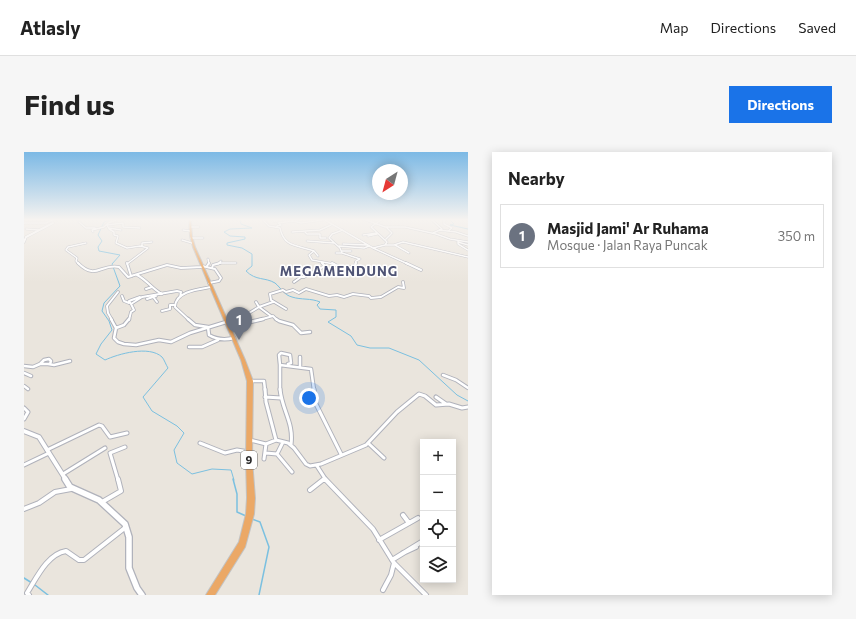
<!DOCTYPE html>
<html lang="en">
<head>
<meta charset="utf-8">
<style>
  body { margin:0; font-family:Commissioner,sans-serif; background:#f6f6f6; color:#222 }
  .controls { position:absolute; right:12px; bottom:12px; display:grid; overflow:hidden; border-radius:0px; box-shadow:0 2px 10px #0003 }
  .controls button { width:36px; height:36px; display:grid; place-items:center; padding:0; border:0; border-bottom:1px solid #e0e0e0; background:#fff; color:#222; font:20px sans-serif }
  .compass { position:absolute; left:348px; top:12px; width:36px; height:36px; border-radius:50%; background:#fff; box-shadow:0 2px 10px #0003; rotate:216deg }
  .you { position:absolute; left:285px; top:246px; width:14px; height:14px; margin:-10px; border:3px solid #fff; border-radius:50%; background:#1a73e8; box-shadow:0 0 0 6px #1a73e833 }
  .badge { display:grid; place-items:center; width:26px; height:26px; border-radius:50%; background:#1a73e8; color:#fff; font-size:13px; font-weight:700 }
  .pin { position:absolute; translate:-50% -33px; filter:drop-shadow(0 1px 2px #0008) }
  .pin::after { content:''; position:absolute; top:21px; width:14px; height:12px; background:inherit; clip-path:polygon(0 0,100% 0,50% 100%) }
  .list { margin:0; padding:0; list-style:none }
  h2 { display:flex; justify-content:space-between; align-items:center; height:52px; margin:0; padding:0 16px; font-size:17px }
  h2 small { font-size:13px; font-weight:400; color:#767676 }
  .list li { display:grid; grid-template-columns:26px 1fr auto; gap:12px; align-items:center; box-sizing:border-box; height:64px; margin:0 8px 8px; padding:0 8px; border:1px solid #e0e0e0; border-radius:0px }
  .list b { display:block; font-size:15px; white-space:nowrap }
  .list p { margin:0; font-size:13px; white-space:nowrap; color:#767676 }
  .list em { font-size:13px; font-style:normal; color:#767676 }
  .icon { flex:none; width:22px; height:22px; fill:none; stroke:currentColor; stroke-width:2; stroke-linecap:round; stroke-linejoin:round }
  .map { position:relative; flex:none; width:444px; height:443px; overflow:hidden; border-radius:0px }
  header { display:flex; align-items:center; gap:24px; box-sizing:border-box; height:56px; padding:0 20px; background:#fff; border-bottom:1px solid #e0e0e0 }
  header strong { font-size:19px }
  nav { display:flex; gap:22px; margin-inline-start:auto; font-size:14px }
  .intro { display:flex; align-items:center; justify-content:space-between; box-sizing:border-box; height:96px; padding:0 24px }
  h1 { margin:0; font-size:28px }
  .button { padding:10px 18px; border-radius:0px; background:#1a73e8; color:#fff; font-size:14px; font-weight:700 }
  main { display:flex; gap:24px; padding:0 24px }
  aside { flex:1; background:#fff; border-radius:0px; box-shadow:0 2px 10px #0003 }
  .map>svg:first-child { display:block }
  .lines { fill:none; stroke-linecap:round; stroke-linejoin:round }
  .stream-far1 { stroke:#7bc0e0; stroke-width:1 }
  .stream { stroke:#7bc0e0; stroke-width:1.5 }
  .street-far4-casing { stroke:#b0b2bb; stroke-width:2.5 }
  .street-far3-casing { stroke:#b0b2bb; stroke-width:3.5 }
  .street-far2-casing { stroke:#b0b2bb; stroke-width:4.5 }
  .street-far1-casing { stroke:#b0b2bb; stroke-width:5 }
  .street-casing { stroke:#b0b2bb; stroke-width:6 }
  .secondary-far2-casing { stroke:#b0b2bb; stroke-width:3 }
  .secondary-far1-casing { stroke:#b0b2bb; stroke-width:6 }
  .secondary-casing { stroke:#b0b2bb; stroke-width:8 }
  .highway-casing { stroke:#c3c3c3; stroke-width:2 }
  .street-far4 { stroke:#fff; stroke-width:1.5 }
  .street-far3 { stroke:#fff; stroke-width:2 }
  .street-far2 { stroke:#fff; stroke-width:2.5 }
  .street-far1 { stroke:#fff; stroke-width:3 }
  .street { stroke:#fff; stroke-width:4 }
  .secondary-far2 { stroke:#fff; stroke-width:2 }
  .secondary-far1 { stroke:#fff; stroke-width:4 }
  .secondary { stroke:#fff; stroke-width:5.5 }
  .highway { fill:#eba866; fill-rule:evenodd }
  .labels { text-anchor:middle; stroke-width:3; stroke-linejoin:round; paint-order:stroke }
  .shield { fill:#fff; stroke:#696969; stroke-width:1 }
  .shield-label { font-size:11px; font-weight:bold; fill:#292929 }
  .far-district-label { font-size:13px; font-weight:bold; letter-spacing:1px; fill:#4f5475; stroke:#fff }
</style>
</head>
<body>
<header>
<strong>Atlasly</strong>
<nav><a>Map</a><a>Directions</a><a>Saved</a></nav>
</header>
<div class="intro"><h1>Find us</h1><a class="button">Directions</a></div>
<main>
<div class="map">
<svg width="444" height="443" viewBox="0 0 444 443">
  <rect width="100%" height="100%" fill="#eae5dd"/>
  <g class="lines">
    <path class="stream-far1" d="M86,68L80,70L74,83L78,89L74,95L75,99L96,103L88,112L96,134L80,151L78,159L85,169L88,178L77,192L72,202L81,208C94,202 125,193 138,205C140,207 142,213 144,216L119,245L128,259L153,274L160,281L150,298L153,311L168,322L188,317L207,318L210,328
      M216,68L217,72L228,76L206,77L200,80L206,84L221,85V87L203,91V93L218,96L228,102V114L222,119C232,129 241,125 251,131C257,136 260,143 268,145C277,148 287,146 296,150L293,153L296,157L312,158V165L304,170L327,184L333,193L346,196H365L395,208L433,243L444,249
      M426,68L430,72L426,73L444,77"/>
    <path class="stream" d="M209,327L213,342V360L222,364
      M228,367L236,370L245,395L235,443
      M0,426L8,431
      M11,433L24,443"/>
    <g class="street-far4-casing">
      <path id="street-far4" d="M92,68L84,71L83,73L85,77L90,80V83L94,84L92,91L103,96L116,94L124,96L103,112
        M239,68L245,74L256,76C260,96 274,93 290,99L285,103L288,108L310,112
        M250,68L251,70
        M301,68L349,96L384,112
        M342,68L361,75H381L412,82L426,87L444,90
        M408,68L418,77L409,81
        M420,68V72L428,76L424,79
        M269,69L277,71L298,68
        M55,70L62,76H71
        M0,71H22L28,68
        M83,73L99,71V75L116,76
        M253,74L257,73L254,71L269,69
        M166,75H175
        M85,76L97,78
        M2,77L15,78
        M159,78L166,79
        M319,78L308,82L305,86L316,96L318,101L336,107L332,109L331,112
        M415,78L432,80L444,84
        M69,80L68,78L80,75L83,72
        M268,80L296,78L307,73
        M281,80L283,82H296V86H302
        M339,83L353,81
        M344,84L353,82
        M167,86H179
        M362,87L368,81L363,76
        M158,88L168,91
        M283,89L310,91
        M434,89V92L444,98
        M434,90L444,93
        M319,92L343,93
        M361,93H370L379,90L444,105
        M371,93L385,101
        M118,94V91L128,90
        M315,94L340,96L345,94
        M349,96L361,93L363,90L347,75L357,68
        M290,99L294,104
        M317,99H327
        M312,101H318
        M184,107L185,112
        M297,110L299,112
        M196,111H212
        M55,112L52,109L53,106L42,98L44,95L62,91
        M194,112L197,109"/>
    </g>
    <g class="street-far3-casing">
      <path id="street-far3" d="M54,111C72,129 77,111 95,115L104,125L108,124
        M103,111L107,124L143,113L157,116L178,115
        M308,111L321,118L331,121
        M382,111L397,118
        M178,114L191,117L197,126L195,129L185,131
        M183,114L185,111
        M188,116L189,113L196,111
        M319,117L331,114L332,111
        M113,123C123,128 129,138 138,142
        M270,130L277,125H280L299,115L300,113L298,111
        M122,137L128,135
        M98,144L100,149L105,151
        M130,146L133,150
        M123,147L132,144
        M107,152L105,149L116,145
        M262,157L247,148L246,142L259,138L262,140L269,138L275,141L282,137L305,144L313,143L320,145L329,142L345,144L347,146L357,145L374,135L380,136L379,130
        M138,159L146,157V153H150
        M247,164L235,155L249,150
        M88,168L84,161L83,154L94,140
        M105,168L107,160L110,158L107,152L118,145L153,139L157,140L156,145
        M165,168L151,155C151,139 176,137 187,135
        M209,168L220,164L235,155L232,150
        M235,168L249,164L253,168"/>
    </g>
    <g class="street-far2-casing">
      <path id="street-far2" d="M87,167L92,176L90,186L94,190L100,192L112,193L135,188L147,190L166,181L212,167
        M164,167L171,173L184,175L185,183C193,188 201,188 210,186
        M252,167L255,169L269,173L277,181L286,180
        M205,175L239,167
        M92,176L100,173L105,167
        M165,195H178L194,188
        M276,205V214
        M25,207L27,209L26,212H16L20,208Z
        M24,212L30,213L46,209
        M256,213L255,203L257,201L266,203L267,211L264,212
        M0,214L9,215L16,212
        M0,221L7,224
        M419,223L432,228L444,236
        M226,229H240L241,238
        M0,234L4,237
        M256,238V213L287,217L290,238"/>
    </g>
    <g class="street-far1-casing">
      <path id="street-far1" d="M241,237L242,250L252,288
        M256,237C258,259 270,270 267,293
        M290,237L292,252L317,302
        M241,245L257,246
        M412,245L422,252
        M0,256L4,260L0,267
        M226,288L242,292L252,288L264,291L270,296L282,312L286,314L297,312L342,293L373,260L395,242L401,244L412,253L425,252L438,256L444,255
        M176,291L201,301L213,298L225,300
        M344,291L360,306
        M23,298L75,273L78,274L86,285L103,281
        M242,301L253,302L259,290
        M253,302L268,320
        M240,307L242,292
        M0,313L25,301
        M293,314L302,328
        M39,322L81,296
        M94,328L86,301L101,295
        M299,328L301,327"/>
    </g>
    <g class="street-casing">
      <path id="street" d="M301,327L349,377L370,411L402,443
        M286,338L300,327
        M78,350L97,339L94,327
        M0,357L15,351L31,340L47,337
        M379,363L385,371
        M355,388L394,366
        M379,401L392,395
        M368,408L399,389
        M359,438L367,423L370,411
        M5,443L3,441C12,427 23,402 42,399L55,408H60L102,375"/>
    </g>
    <g class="secondary-far2-casing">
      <path id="secondary-far2" d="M0,90L2,85L29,71L28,68"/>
    </g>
    <g class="secondary-far1-casing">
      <path id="secondary-far1" d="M0,279L15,285L42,328"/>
    </g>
    <g class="secondary-casing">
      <path id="secondary" d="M41,327L46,335L75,348L101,372L105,385V416L113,436L118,443"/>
    </g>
    <g class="highway-casing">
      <path id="highway" d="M165,68H167L168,84L171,95L221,208L229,229L228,308L231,346L230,362L221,395L191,443H182L215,390L222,362L223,346L222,308L223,229L217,208L169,95L166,84Z"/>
    </g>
    <use href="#street-far4" class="street-far4"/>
    <use href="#street-far3" class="street-far3"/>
    <use href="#street-far2" class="street-far2"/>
    <use href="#street-far1" class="street-far1"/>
    <use href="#street" class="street"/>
    <use href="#secondary-far2" class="secondary-far2"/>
    <use href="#secondary-far1" class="secondary-far1"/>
    <use href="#secondary" class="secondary"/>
    <use href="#highway" class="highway"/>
  </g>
  <linearGradient id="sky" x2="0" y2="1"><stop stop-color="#7cb9e5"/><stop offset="0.52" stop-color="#f6f3f0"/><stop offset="1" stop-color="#f6f3f0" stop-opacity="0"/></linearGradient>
  <rect width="444" height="130" fill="url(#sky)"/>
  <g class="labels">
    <rect class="shield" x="217" y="299" width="16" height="18" rx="3"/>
    <g class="shield-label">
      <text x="225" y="312">9</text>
    </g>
    <g class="far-district-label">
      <text x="315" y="124">MEGAMENDUNG</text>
    </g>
  </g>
</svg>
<div class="controls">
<button>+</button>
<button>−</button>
<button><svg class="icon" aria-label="locate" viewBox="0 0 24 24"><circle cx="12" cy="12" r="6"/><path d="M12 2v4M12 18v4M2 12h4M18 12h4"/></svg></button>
<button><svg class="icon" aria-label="layers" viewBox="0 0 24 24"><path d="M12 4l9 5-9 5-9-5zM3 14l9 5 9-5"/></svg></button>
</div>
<svg class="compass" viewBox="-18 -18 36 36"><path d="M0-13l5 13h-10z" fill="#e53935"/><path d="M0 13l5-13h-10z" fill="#767676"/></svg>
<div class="you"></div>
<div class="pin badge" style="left:215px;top:188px;background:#6b7280">1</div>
</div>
<aside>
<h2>Nearby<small></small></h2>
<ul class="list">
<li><span class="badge" style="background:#6b7280">1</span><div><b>Masjid Jami' Ar Ruhama</b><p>Mosque · Jalan Raya Puncak</p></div><em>350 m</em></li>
</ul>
</aside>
</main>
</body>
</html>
